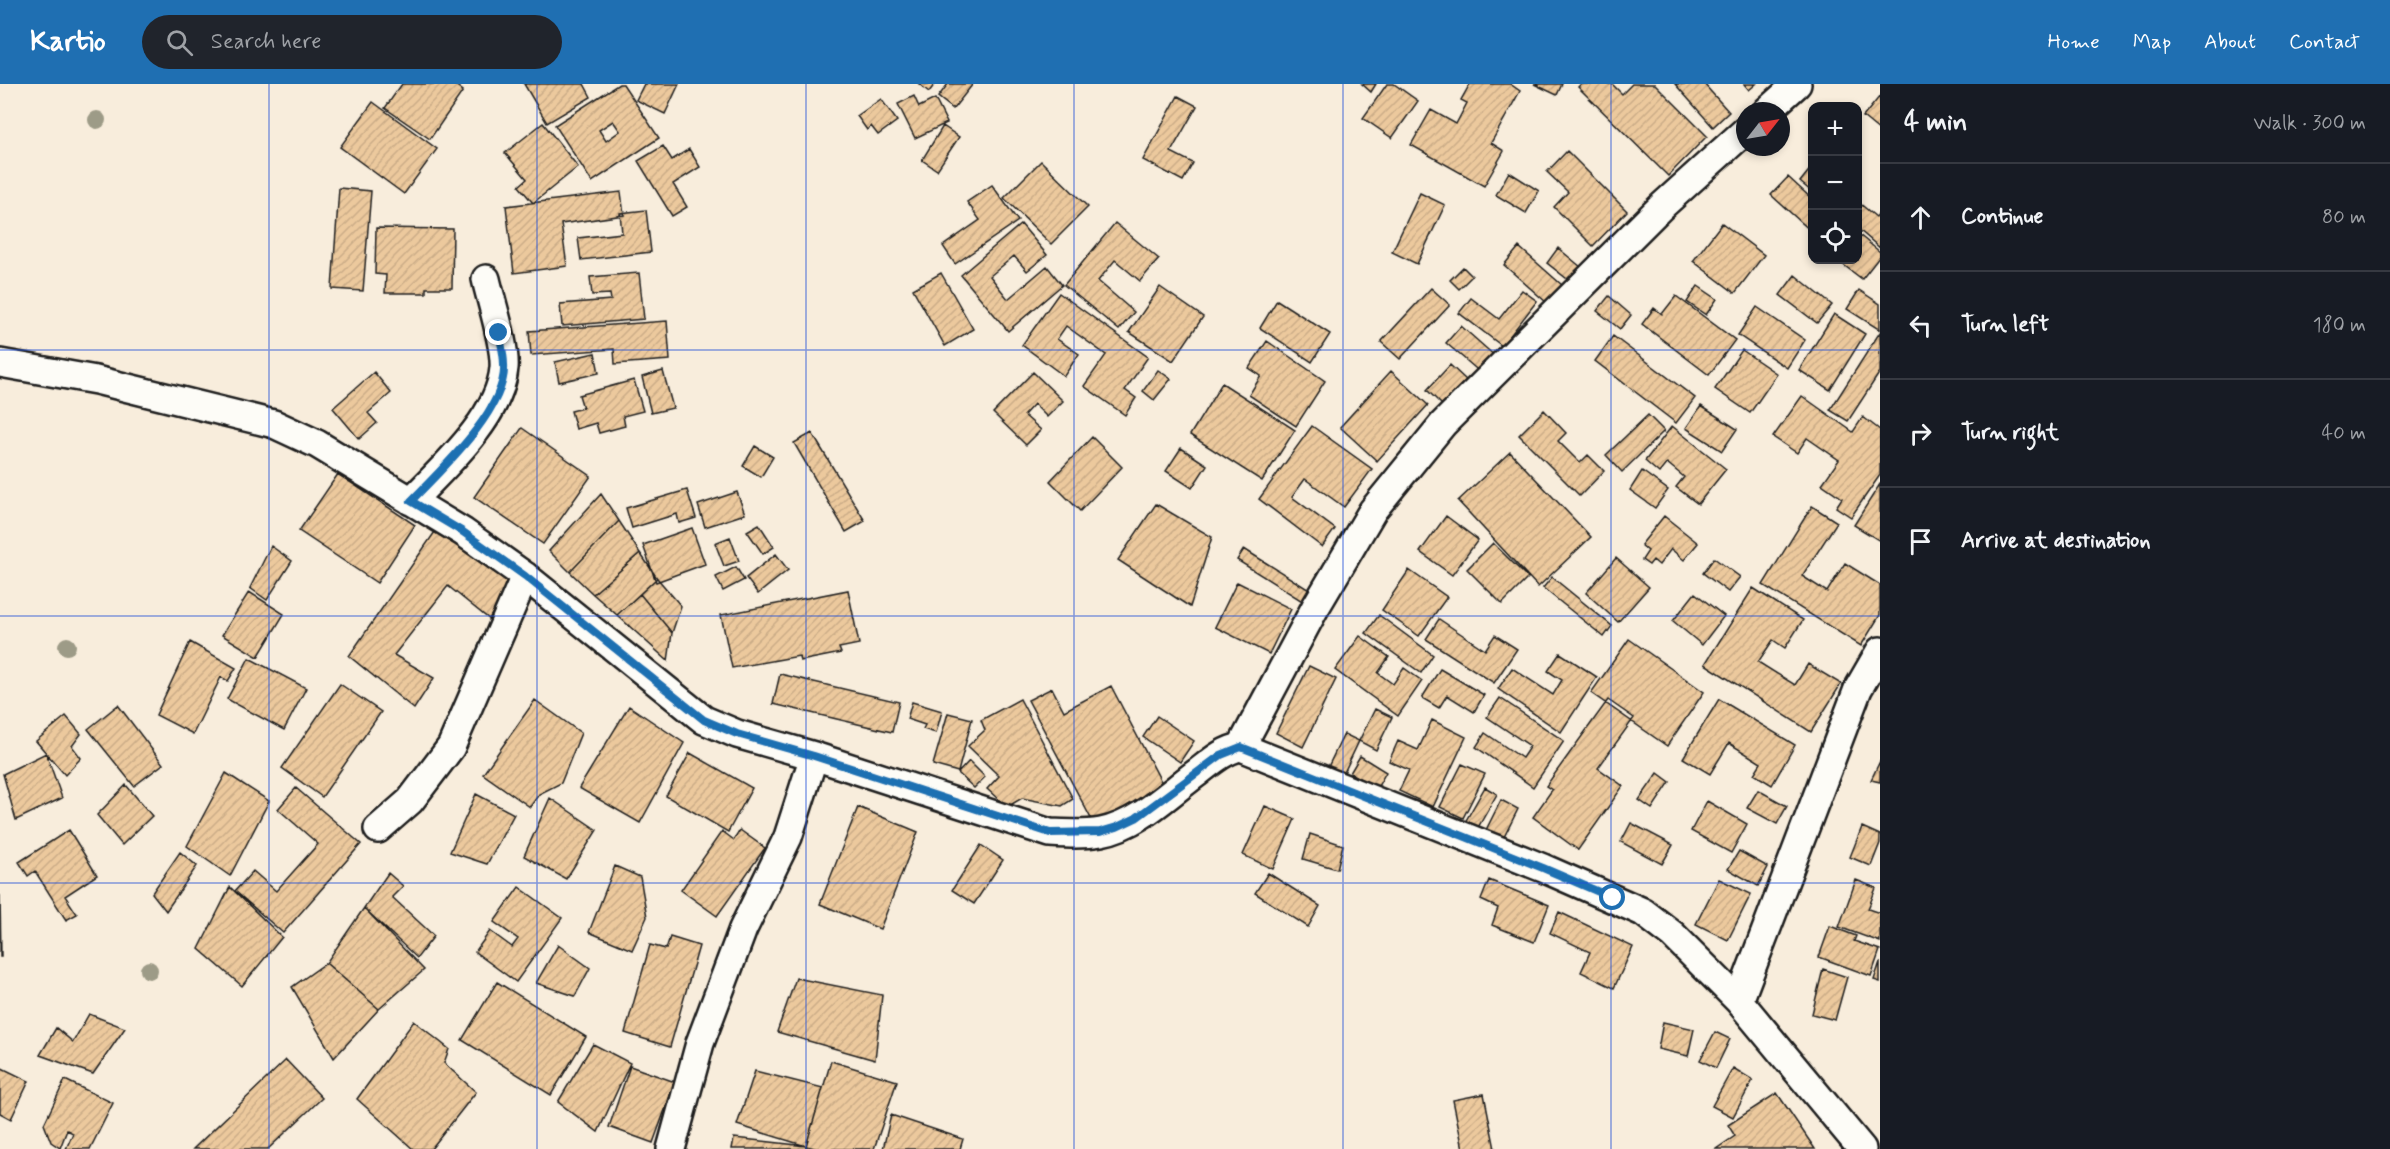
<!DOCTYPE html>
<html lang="en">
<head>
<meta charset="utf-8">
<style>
  body { margin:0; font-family:Mynerve,sans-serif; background:#20242c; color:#f1f3f6 }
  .controls { position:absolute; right:18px; top:18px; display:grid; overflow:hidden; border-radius:12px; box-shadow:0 3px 9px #0003 }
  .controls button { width:54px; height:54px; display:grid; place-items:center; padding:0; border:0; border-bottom:2px solid #363941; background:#171b24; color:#f1f3f6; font:30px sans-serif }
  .compass { position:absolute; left:1736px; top:18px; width:54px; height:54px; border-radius:50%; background:#171b24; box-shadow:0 3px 9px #0003; rotate:59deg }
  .stop { position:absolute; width:18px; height:18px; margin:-14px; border:4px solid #1f6fb2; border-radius:50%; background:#fff }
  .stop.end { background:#1f6fb2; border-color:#fff; box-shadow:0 2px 6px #0008 }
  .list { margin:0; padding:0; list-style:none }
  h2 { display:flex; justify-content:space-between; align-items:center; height:78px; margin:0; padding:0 24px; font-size:26px }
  h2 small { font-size:20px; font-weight:400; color:#9ea1a6 }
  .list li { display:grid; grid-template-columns:39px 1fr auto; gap:18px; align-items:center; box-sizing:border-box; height:108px; padding:0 24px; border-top:2px solid #363941 }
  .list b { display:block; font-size:22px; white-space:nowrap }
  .list em { font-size:20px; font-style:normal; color:#9ea1a6 }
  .icon { flex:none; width:33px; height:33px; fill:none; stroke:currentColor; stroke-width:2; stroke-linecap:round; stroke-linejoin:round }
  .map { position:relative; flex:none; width:1880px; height:1065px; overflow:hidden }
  header { display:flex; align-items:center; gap:36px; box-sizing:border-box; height:84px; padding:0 30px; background:#1f6fb2; color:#fff }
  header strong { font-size:28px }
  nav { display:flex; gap:33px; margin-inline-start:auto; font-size:21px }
  .search { width:420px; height:54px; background:#20242c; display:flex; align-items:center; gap:15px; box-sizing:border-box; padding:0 21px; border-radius:33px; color:#9ea1a6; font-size:22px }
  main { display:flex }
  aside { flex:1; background:#171b24 }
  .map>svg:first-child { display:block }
  .building { fill:url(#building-hatch); stroke:#1c1c1c; stroke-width:1.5; fill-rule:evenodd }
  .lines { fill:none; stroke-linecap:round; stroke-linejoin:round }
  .street-casing { stroke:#1c1c1c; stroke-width:32 }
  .street { stroke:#fdfcf7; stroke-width:27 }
  .tree { fill:#9d9b87 }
  .route { stroke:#1f6fb2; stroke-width:8 }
  .grid { fill:none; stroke:#1d4ed8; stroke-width:1.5; stroke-opacity:0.55 }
</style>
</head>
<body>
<header>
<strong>Kartio</strong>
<div class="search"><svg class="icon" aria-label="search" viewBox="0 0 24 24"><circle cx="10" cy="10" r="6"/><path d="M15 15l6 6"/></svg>Search here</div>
<nav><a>Home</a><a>Map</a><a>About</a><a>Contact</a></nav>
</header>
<main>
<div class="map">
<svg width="1880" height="1065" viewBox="0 0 1880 1065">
  <defs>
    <pattern id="building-hatch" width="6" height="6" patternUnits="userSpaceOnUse" patternTransform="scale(1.5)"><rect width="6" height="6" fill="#ecc99d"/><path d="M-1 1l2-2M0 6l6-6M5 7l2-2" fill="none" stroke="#caac87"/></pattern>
  </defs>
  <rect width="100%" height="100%" fill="#f8eddc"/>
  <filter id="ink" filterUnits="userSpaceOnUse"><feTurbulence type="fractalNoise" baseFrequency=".0167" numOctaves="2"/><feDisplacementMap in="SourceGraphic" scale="12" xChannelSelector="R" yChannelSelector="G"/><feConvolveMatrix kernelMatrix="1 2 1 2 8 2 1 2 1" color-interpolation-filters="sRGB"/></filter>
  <g filter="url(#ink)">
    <path class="building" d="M402,0H454L463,7L430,55L385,24Z
      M524,0H584L591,13L547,39Z
      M619,0H623L659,54L592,98L555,41ZM613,37L620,47L606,57L599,46Z
      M644,0H679L665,30L636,16Z
      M919,0H935L929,8Z
      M948,0H973L953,25L938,13Z
      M1362,0H1376L1371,8Z
      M1387,0H1394L1418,17L1392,54L1363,34Z
      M1470,0H1510L1520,7L1491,59L1504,67L1484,102L1411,61L1431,26L1456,40L1467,19L1461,16Z
      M1534,0H1562L1557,11Z
      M1581,0H1612L1622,10L1632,0H1655L1707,52L1668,92L1578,3Z
      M1675,0H1704L1729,28L1713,43Z
      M1744,0H1756L1749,6Z
      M914,12L919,23L935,15L947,39L915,54L898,20Z
      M1178,12L1197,22L1171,68L1193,79L1183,97L1143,76Z
      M1880,12V47L1863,33Z
      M881,15L897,37L878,51L871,42L867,46L857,32Z
      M373,18L437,65L404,110L340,63Z
      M543,39L578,83L533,119L519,102L527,95L505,69Z
      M943,42L959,53L937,86L922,76Z
      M663,62L672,76L689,65L700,83L673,100L687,123L672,132L638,77Z
      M1567,67L1627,127L1593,162L1554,123L1568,108L1547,88Z
      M1041,77L1088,123L1051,160L1004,114Z
      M1812,83V108L1800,98Z
      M1509,88L1539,107L1526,129L1496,111Z
      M1788,93L1812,115V148L1771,111Z
      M992,101L1018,137L955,180L943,162L980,136L967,118Z
      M339,104L371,107L363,207L332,205Z
      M621,108L624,131L561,140L567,182L514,189L506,122Z
      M1420,109L1445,121L1417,180L1392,168Z
      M1858,118L1876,133L1880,128V164L1858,145Z
      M646,126L651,168L581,176L578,154L622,149L620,129Z
      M1115,139L1159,175L1140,197L1115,176L1098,197L1134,228L1119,246L1064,201Z
      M1722,139L1764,171L1735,209L1693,177Z
      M1021,140L1047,171L1027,187L1014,172L990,192L1008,215L1047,182L1062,201L1008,247L961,191Z
      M376,144L453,145L452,204H426V209H385L386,191L375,190Z
      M1858,150L1880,168V172L1862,195L1837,176H1858Z
      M1519,163L1562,201L1546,218L1504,181Z
      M1558,164L1587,188L1576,202L1547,179Z
      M1463,183L1472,192L1459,205L1450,196Z
      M639,189L644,235L562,242L560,220L611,216L610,210L592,211L590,193Z
      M941,189L973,245L945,262L913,205Z
      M1795,191L1832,221L1817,239L1780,211Z
      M1698,202L1717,215L1706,231L1687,218Z
      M1160,203L1203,233L1173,277L1129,248Z
      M1431,204L1450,221L1400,275L1381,258Z
      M1522,206L1537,217L1502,262L1459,229L1471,214L1499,235Z
      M1859,206L1880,220V246L1847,225Z
      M1059,209L1148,273L1125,306L1136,314L1125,331L1084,302L1106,271L1066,242L1057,255L1079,270L1064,292L1022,261Z
      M1609,212L1631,231L1620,245L1597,227Z
      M1676,212L1735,256L1709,291L1642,240L1654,224L1662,230Z
      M1277,216L1330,250L1312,278L1260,244Z
      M1757,223L1805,256L1787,284L1738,251Z
      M1834,230L1865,250L1830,306L1799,286Z
      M667,237L670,276L615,280L614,265L531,271L529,247Z
      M1461,242L1496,273L1482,290L1446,259Z
      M1880,248V288L1848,337L1830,326Z
      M1613,252L1695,314L1676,339L1595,277Z
      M1267,257L1325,297L1296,342L1249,311L1261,292L1249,284Z
      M1742,266L1777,290L1750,329L1715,305Z
      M595,269L599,289L559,298L555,278Z
      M1450,281L1466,296L1442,321L1427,306Z
      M1158,286L1171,295L1154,316L1143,307Z
      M663,287L673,324L651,329L642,293Z
      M1391,287L1428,321L1377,377L1340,343Z
      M374,288L391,309L368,329L377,339L359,355L333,324Z
      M1033,288L1063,317L1047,333L1034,320L1024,331L1041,346L1026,361L993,329Z
      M634,296L643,327L623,332L625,342L599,349L596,339L576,345L571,327L583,324L579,311Z
      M1222,299L1295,346L1262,397L1190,351Z
      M1802,312L1853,348L1863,333L1880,346V391L1851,433L1836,423L1842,414L1822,400L1839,376L1807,354L1797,369L1773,353Z
      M1701,322L1737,345L1722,367L1686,344Z
      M1544,326L1566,349L1558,357L1580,379L1588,371L1604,387L1580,412L1519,351Z
      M1648,331L1664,347L1622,388L1606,371Z
      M1312,342L1372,385L1344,423L1305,395L1292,413L1335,445L1322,463L1259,415Z
      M1672,342L1726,385L1698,420L1676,403L1684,393L1667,379L1659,389L1645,377Z
      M522,344L591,392L543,460L474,413Z
      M812,349L865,437L846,448L794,359Z
      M1092,353L1122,383L1080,427L1050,397Z
      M755,362L773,373L761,393L743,382Z
      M1181,364L1207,381L1192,404L1166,387Z
      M1510,368L1591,453L1538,503L1458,417Z
      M1642,387L1668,406L1655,424L1630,406Z
      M338,390L415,441L377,499L299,447Z
      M1880,400V457L1854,441Z
      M687,406L696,434L679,439L677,430L632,444L626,424Z
      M737,408L745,430L705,443L698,421Z
      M601,410L619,437L570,488L549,467Z
      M1156,420L1212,453L1190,523L1118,476Z
      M1812,422L1837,438L1802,492L1827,508L1845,479L1880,501V531L1861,562L1763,501Z
      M1446,432L1478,456L1452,491L1420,468Z
      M1664,432L1698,459L1684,476L1671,465L1659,481L1653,476L1649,481L1642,476L1648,467L1641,461Z
      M619,437L640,469L593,510L570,488Z
      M759,440L774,463L763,470L747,447Z
      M439,442L513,492L489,535L448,502L394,571L434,594L414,625L349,572Z
      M692,444L705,480L656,498L643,461Z
      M730,453L739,477L724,482L715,459Z
      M1493,459L1528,494L1502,520L1467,485Z
      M271,462L292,477L267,516L250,504Z
      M1244,465L1314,509L1307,520L1237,476Z
      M640,469L657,494L617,531L593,510Z
      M776,470L788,486L758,510L746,494Z
      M1616,474L1649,503L1618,538L1586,509Z
      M1714,474L1740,493L1728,508L1703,489Z
      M736,483L744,496L723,507L716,493Z
      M1409,486L1447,513L1419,552L1382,526Z
      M1552,493L1612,542L1604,553L1543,504Z
      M657,494L681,522L672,549L640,510Z
      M1237,498L1291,525L1269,570L1215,543Z
      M1753,504L1803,536L1785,564L1773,556L1758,578L1795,601L1808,580L1841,600L1811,648L1705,580Z
      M848,506L859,560L839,564L841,569L800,577L799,572L732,584L721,531Z
      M249,508L284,530L258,573L222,551Z
      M1695,509L1724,532L1702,561L1673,537Z
      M640,510L672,549L668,577L617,531Z
      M1379,531L1433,571L1421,589L1366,549Z
      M1439,535L1485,566L1495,551L1517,565L1494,599L1426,555Z
      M1360,552L1389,573L1378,589L1393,600L1404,584L1422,597L1398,632L1335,586Z
      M1629,555L1704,608L1667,662L1591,609Z
      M190,558L236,584L228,597L221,593L193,650L156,631Z
      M1560,569L1597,593L1561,648L1498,605L1512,584L1553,611L1562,596L1548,587Z
      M249,574L306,604L284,646L227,615Z
      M1309,582L1336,595L1303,663L1276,649Z
      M1440,585L1484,611L1474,628L1447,611L1439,624L1422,614Z
      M780,590L899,618L892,648L773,620Z
      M340,600L381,628L322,713L282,684Z
      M1111,602L1165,705L1095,742L1028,616L1052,604L1064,627Z
      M1500,614L1564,657L1533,703L1476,663L1485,649L1522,674L1530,662L1487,633Z
      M1020,615L1073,715L1062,722L1022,714L1007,723L987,705L999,692L968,662L985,646L981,636Z
      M1719,615L1795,661L1772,701L1754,690L1761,679L1729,659L1710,690L1683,674Z
      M535,616L581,649L561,699L539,710L530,723L483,690Z
      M1608,616L1634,634L1598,684L1623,702L1578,766L1533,733L1552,706L1546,702Z
      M912,618L942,627L936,649L923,645L925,641L907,635Z
      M118,621L163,680L134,702L88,645Z
      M629,622L684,659L640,739L579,704Z
      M1375,625L1392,633L1376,666L1359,657Z
      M948,629L972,635L958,688L933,681Z
      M66,632L81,650L72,662L81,674L65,691L36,657Z
      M1157,632L1194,657L1180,678L1143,653Z
      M1432,636L1466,653L1433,723L1399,707L1409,686L1389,677L1398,657L1418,666Z
      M1344,650L1359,657L1340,697L1325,689Z
      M46,669L62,714L16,736L3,690Z
      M690,669L752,704L728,748L666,712Z
      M1360,672L1386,688L1377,704L1350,689Z
      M969,677L985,693L974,704L958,689Z
      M1880,677V698L1871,696Z
      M1462,680L1485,690L1463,734L1440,723Z
      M226,689L269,717L230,792L187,762Z
      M1658,689L1670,698L1652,725L1639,716Z
      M126,701L152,732L122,761L97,731Z
      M1485,703L1497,710L1476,747L1464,740Z
      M296,704L361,760L283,849L235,807L253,787L276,807L318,760L278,725Z
      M1758,706L1787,722L1777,740L1747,724Z
      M476,710L514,730L487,780L450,768Z
      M550,714L597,746L566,795L524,772Z
      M1501,716L1518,725L1503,755L1486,746Z
      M1707,717L1747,740L1731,769L1691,747Z
      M1265,722L1295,735L1273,785L1243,771Z
      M858,723L918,748L880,845L820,820Z
      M1631,739L1673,761L1662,780L1621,758Z
      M1862,743L1880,751V759L1871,782L1850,773Z
      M69,746L97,791L65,812L77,830L66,836L35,787L28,792L19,778Z
      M740,746L765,764L717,832L681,806L722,747L734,756Z
      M1310,750L1343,761L1337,785L1303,775Z
      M981,761L1003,776L974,820L952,806Z
      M1739,767L1768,783L1758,802L1728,785Z
      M180,768L197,782L166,827L152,809Z
      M615,782L640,793L647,833L632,866L589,848Z
      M388,789L403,802L392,813L434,852L417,874L364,824Z
      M1268,789L1320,822L1308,843L1255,809Z
      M1719,795L1751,810L1728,856L1696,840Z
      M1489,796L1549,821L1534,858L1492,841L1498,824L1481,816Z
      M1856,796L1876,804L1868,825L1880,829V858L1839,843Z
      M230,803L282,853L242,902L199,865Z
      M519,803L562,834L516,898L475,868L490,847L512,863L518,855L494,838Z
      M0,811L1,873H0Z
      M364,824L424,886L379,925L326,879Z
      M1559,828L1633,863L1614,904L1581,888L1590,868L1550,849Z
      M1830,842L1856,852L1854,857L1880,866L1871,892L1819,873Z
      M670,853L699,862L670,963L625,949L650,861L666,865Z
      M558,861L590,884L575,912L536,899Z
      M1880,878V898L1874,896Z
      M326,879L379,925L334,974L292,903Z
      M1823,885L1847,893L1835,936L1812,930Z
      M796,894L882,911L875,976L777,948Z
      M497,898L586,953L551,1011L462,956Z
      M89,930L125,944L93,990L40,971L56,944L73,958Z
      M414,937L449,965L444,979L476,1008L431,1065H413L357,1015Z
      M1663,938L1694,945L1688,972L1658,965Z
      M1715,948L1730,955L1716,984L1700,976Z
      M593,960L630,979L598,1048L558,1018Z
      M286,976L322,1014L268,1065H193Z
      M831,977L897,997L874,1065H819L806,1062Z
      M630,982L675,998L653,1059L609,1043Z
      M0,983L29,997L11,1035L0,1029Z
      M1733,984L1753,996L1733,1033L1712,1022Z
      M755,987L823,1004L806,1062L737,1041Z
      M65,996L113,1019L90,1065H66L73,1049L67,1046L60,1064L51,1058L44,1040Z
      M1777,1009L1815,1065H1716L1735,1052L1728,1041Z
      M1484,1010L1495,1065H1463L1453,1016Z
      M891,1031L963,1055L960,1065H883Z
      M734,1054L806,1062V1065H732Z"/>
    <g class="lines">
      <g class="street-casing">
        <path id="street" d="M1767,27L1797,0
          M0,279L96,296L274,340L317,360L463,448L525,492L704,636L737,650L814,672L1050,749C1067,750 1084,751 1101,748C1138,741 1168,710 1198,688C1211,678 1224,666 1241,663L1543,784L1643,828L1673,851L1739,917L1862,1065
          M411,417C444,383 500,333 504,284C506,263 491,217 486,195
          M1241,663L1315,524L1373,426L1443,340L1662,122L1745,47
          M378,745L410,717L451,663L525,492
          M1739,917L1858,605L1880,567
          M671,1065L700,959L743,845L788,753L814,672"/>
      </g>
      <use href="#street" class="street"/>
    </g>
    <g class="tree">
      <circle cx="97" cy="36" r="9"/>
      <circle cx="67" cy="562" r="9"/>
      <circle cx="149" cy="886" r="9"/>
    </g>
  </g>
  <g class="lines" filter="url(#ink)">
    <path class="route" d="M499,249C501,259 504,270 504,281C507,325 440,387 411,417L463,448L525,492L704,636L737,650L814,672L1050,749L1100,748L1117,743L1136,734L1221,671L1241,663L1543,784L1613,814"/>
  </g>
  <path class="grid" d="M269,0V1065M537,0V1065M806,0V1065M1074,0V1065M1343,0V1065M1611,0V1065M0,266H1880M0,532H1880M0,799H1880"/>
</svg>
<div class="controls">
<button>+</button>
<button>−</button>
<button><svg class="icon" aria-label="locate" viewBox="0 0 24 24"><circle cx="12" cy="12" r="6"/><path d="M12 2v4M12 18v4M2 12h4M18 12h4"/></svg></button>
</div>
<svg class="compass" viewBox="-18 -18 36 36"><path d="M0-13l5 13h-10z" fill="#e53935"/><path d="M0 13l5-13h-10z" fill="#9ea1a6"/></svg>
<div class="stop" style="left:1613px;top:814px"></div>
<div class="stop end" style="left:499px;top:249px"></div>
</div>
<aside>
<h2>4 min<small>Walk · 300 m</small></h2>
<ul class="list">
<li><svg class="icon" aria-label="ahead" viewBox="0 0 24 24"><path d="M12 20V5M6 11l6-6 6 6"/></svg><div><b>Continue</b></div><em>80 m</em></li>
<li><svg class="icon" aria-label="left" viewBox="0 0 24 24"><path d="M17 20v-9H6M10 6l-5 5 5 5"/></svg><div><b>Turn left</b></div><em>180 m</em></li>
<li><svg class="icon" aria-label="right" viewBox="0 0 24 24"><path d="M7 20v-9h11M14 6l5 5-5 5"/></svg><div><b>Turn right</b></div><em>40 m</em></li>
<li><svg class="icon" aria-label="arrive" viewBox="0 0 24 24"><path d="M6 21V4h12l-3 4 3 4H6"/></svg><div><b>Arrive at destination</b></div></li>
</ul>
</aside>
</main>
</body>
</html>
